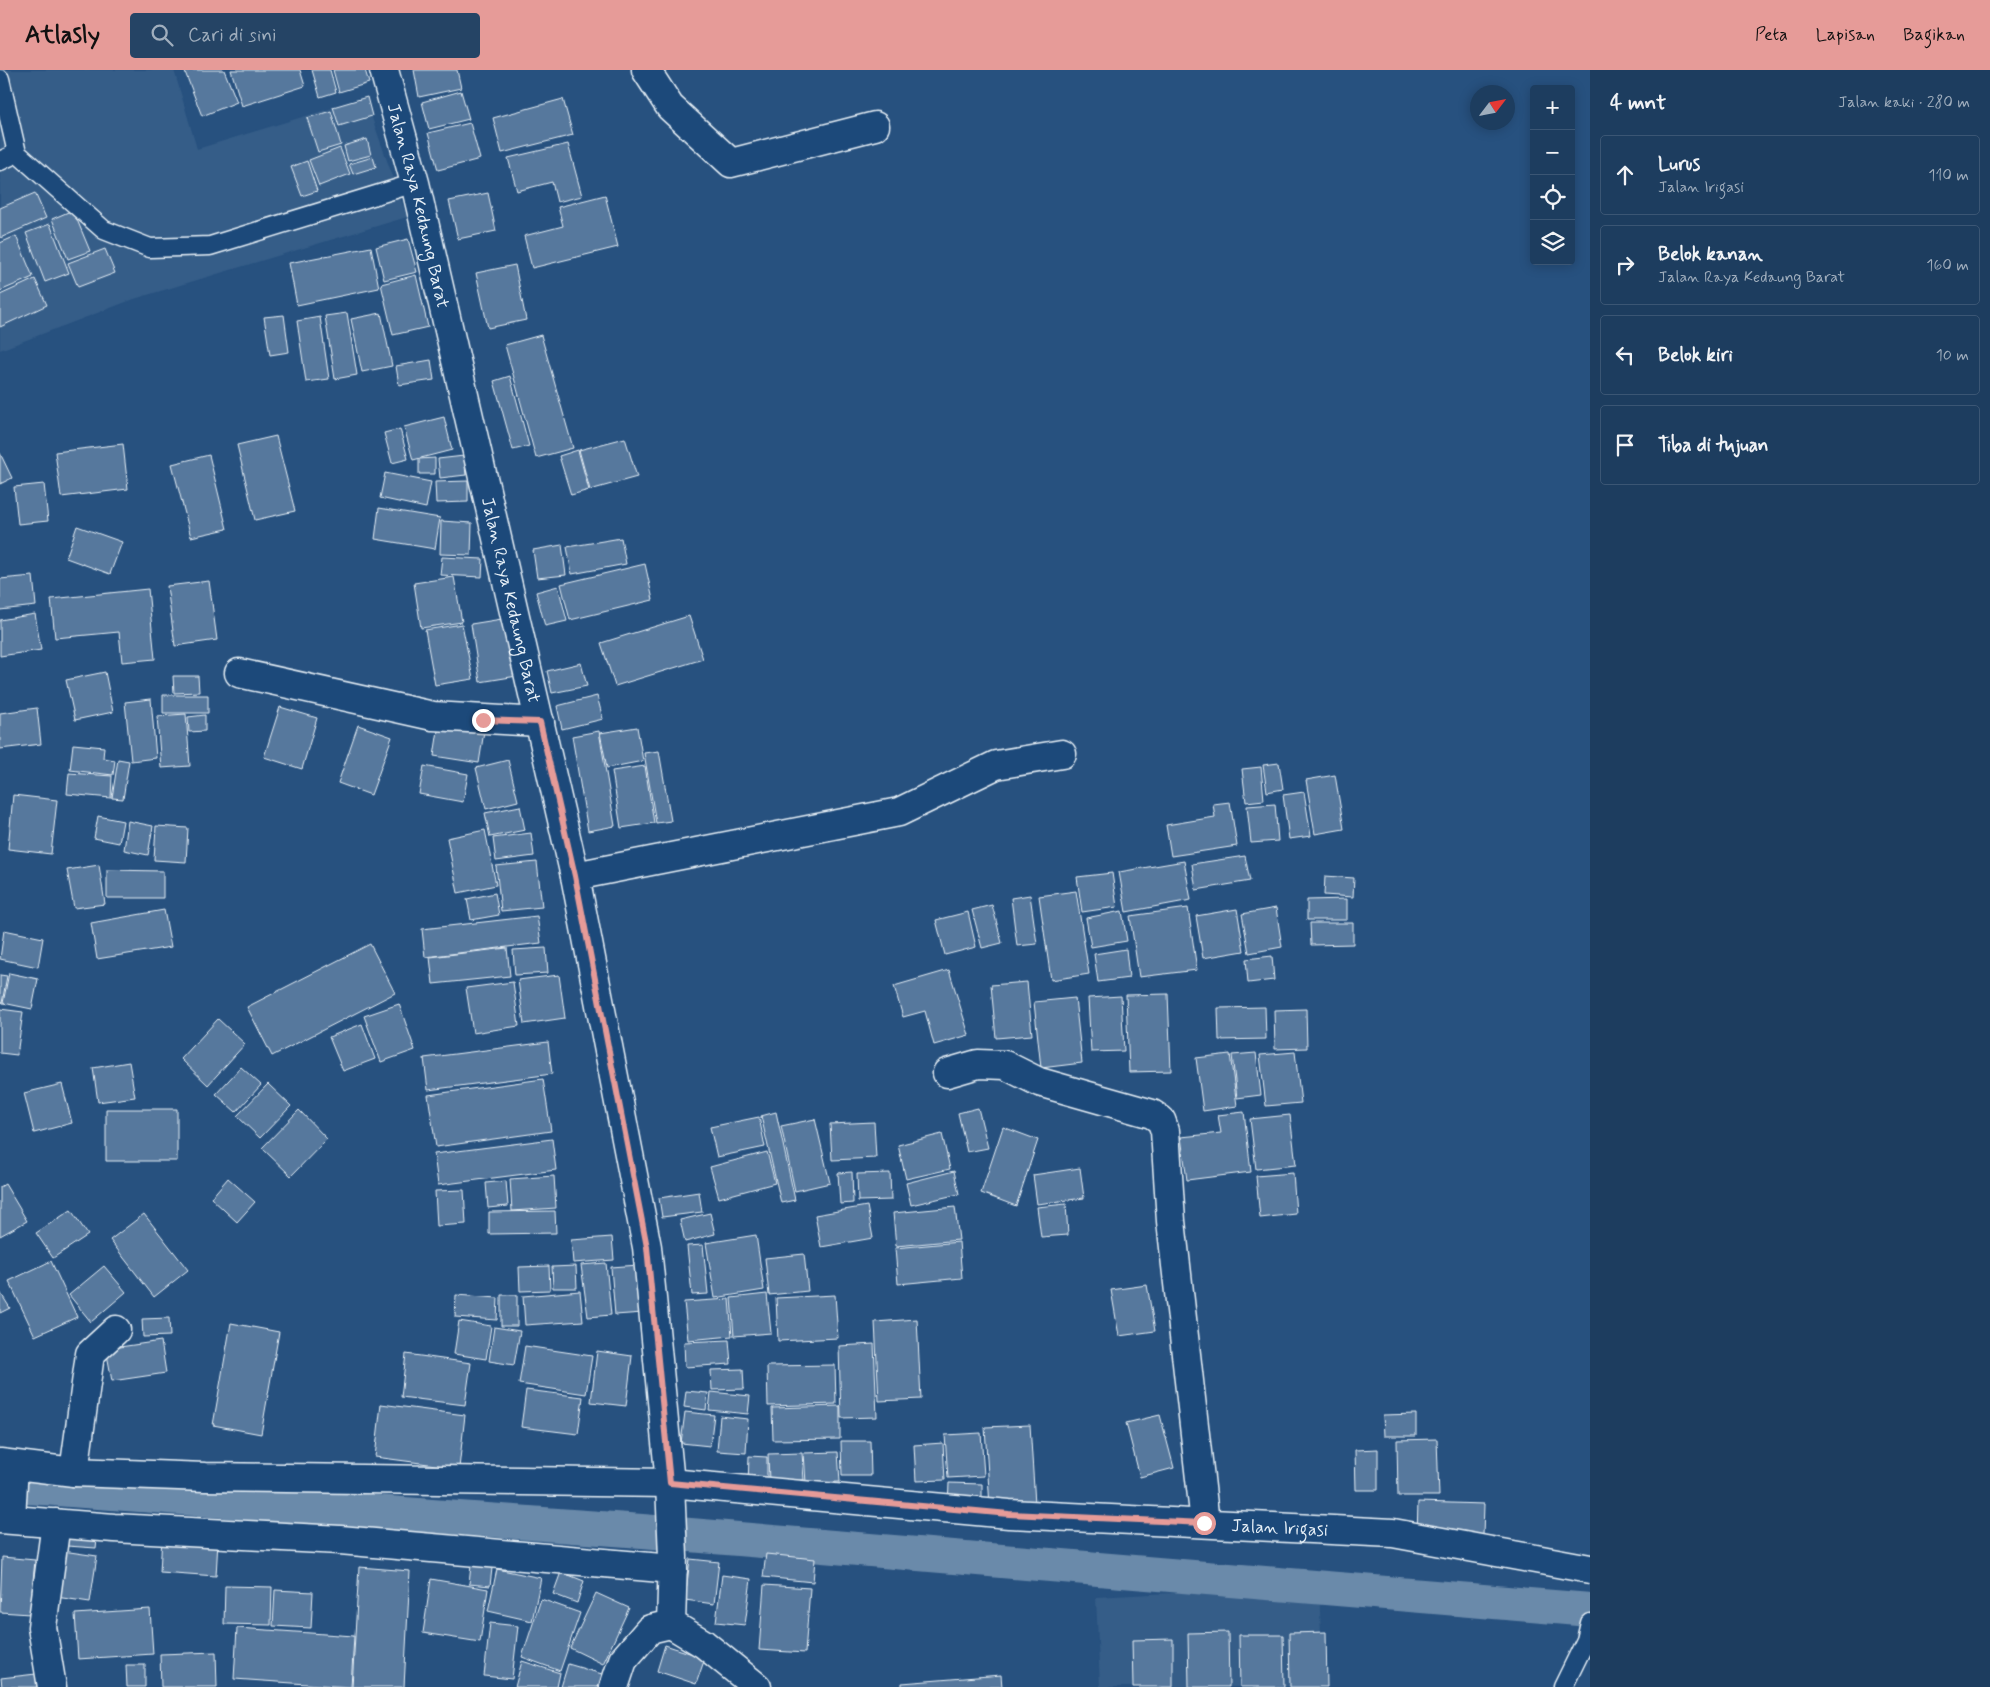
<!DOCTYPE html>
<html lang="id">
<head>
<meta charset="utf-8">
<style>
  body { margin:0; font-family:Mynerve,sans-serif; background:#254465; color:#f1f3f6 }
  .controls { position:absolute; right:15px; top:15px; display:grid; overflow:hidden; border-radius:5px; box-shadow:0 2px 12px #0003 }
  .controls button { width:45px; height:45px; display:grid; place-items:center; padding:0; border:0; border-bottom:1px solid #3b5674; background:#1d3d5f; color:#f1f3f6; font:25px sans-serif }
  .compass { position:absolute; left:1470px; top:15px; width:45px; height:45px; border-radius:50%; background:#1d3d5f; box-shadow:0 2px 12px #0003; rotate:58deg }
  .stop { position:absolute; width:15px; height:15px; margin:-11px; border:4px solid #e69b98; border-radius:50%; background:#fff }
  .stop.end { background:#e69b98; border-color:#fff; box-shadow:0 1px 5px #0008 }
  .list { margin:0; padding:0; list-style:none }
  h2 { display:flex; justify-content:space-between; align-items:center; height:65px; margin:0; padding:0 20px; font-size:21px }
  h2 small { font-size:16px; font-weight:400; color:#a0aebd }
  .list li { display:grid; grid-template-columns:32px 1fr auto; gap:15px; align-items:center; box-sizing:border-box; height:80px; margin:0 10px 10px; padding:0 10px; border:1px solid #3b5674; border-radius:5px }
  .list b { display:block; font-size:19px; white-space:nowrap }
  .list p { margin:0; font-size:16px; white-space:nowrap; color:#a0aebd }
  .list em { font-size:16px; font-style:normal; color:#a0aebd }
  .icon { flex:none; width:28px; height:28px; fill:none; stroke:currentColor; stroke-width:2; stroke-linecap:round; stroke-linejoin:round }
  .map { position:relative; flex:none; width:1590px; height:1617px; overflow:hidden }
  header { display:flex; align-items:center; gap:30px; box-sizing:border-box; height:70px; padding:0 25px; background:#e69b98; color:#111 }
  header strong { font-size:24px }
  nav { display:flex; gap:28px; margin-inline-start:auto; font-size:18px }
  .search { width:350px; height:45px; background:#254465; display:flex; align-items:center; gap:12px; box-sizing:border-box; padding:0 18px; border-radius:5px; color:#a0aebd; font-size:19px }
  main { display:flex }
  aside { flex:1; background:#1d3d5f }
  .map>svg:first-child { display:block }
  .built { fill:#355d88 }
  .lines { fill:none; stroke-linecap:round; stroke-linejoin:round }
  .canal { stroke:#6b8aaa; stroke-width:34 }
  .building { fill:#57789d; stroke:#e8f1f8 }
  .service-casing { stroke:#e8f1f8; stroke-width:21 }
  .minor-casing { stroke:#e8f1f8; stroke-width:31 }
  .tertiary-casing { stroke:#e8f1f8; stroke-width:31 }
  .service { stroke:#1f4a7a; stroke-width:18 }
  .minor { stroke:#1f4a7a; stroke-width:28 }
  .tertiary { stroke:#1f4a7a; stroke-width:28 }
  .route { stroke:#e69b98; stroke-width:6 }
  .labels { text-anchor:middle; stroke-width:4; stroke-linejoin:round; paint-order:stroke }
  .street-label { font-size:18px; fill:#e8f1f8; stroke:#1f4a7a }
</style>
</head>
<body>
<header>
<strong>Atlasly</strong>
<div class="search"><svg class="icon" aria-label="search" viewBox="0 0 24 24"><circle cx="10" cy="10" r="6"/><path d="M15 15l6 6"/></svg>Cari di sini</div>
<nav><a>Peta</a><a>Lapisan</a><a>Bagikan</a></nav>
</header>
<main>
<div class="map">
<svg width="1590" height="1617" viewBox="0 0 1590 1617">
  <rect width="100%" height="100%" fill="#27517f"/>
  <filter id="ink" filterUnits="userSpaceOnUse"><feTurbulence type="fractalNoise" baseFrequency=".02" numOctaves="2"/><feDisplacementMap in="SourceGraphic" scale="10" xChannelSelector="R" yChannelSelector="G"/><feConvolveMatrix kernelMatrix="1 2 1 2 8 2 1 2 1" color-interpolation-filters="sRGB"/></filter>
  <g filter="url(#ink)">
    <path class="built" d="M0,0H174L197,79L365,28L407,147L134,229L0,280Z
      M1319,1515L1323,1617H1100L1096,1527Z"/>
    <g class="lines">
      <path class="canal" d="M0,1415L642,1461L1590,1540"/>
    </g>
    <path class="building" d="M190,0H224L237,32L202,46L185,2Z
      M231,0H300L305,16L242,36Z
      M312,0H330L336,22L320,27Z
      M333,0H365L369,13L339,22Z
      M414,0H457L461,18L419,27Z
      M461,21L469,49L429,59L422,32Z
      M367,27L372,46L339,56L333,37Z
      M563,29L573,65L502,83L493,48Z
      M331,41L341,75L318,82L307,48Z
      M470,53L480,89L438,100L428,63Z
      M367,69L371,85L348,91L344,76Z
      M568,74L582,126L557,132L552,112L517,121L508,88Z
      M340,78L350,104L319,116L309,90Z
      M373,87L376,97L353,104L349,94Z
      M307,91L317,121L302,126L291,97Z
      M35,123L46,148L0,168V138Z
      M488,123L496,161L458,169L449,131Z
      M605,125L618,177L532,198L524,166L563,156L558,137Z
      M73,140L90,181L68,189L52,149Z
      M50,154L69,203L45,212L26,163Z
      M16,166L33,207L0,221V173Z
      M408,169L417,202L384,210L376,177Z
      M371,177L379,218L297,235L289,193Z
      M105,179L115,203L78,217L68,193Z
      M515,195L526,250L488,258L476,203Z
      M416,205L428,257L393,265L381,214Z
      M35,209L47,235L0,257V225Z
      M347,243L357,305L335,309L325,246Z
      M381,243L392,296L362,302L351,249Z
      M284,245L289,282L270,285L264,247Z
      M320,247L329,309L306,312L297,251Z
      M541,265L573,378L536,388L505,275Z
      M431,290L434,310L399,315L396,296Z
      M510,306L529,376L513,380L494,311Z
      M444,347L452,380L413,390L404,357Z
      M400,359L408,389L392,393L384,363Z
      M276,366L295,441L255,450L237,375Z
      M625,368L637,407L590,420L579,380Z
      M123,374L128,419L61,427L55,382Z
      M578,380L589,420L571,425L559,386Z
      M0,383L12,408L0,414Z
      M209,385L227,459L191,467L172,394Z
      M464,386L466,405L440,408L438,389Z
      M435,388V404H419V389Z
      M385,403L431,412L426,438L380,428Z
      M468,411V432L436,433L435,412Z
      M44,414L48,451L18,454L14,417Z
      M379,438L440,448L435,479L375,469Z
      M441,451L472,453L471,485L440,484Z
      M77,456L122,472L110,504L66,488Z
      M621,468L626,494L572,504L567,477Z
      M562,475L566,505L537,508L533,480Z
      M442,487L483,489L482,507L440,505Z
      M645,494L653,530L570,550L561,514Z
      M33,506L36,536L0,540V509Z
      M454,507L462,552L421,558L414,513Z
      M209,511L217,570L175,576L167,516Z
      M558,516L567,551L545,556L536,522Z
      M148,519L155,589L122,592L119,562L55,568L51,529Z
      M35,544L41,580L0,586V550Z
      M689,546L703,589L615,616L601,573Z
      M508,548L517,606L480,612L471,554Z
      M462,554L473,609L435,615L425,560Z
      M581,593L587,616L552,623L547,601Z
      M105,602L113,642L75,650L66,610Z
      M173,606H198L199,622L174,623Z
      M163,625H208V643H163Z
      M597,626L603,649L562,659L557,636Z
      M151,629L156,688L131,691L125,632Z
      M280,637L317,648L302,699L264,687Z
      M37,638L41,674L0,679V643Z
      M186,644L190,696L161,698L157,646Z
      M205,645V661L189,662L188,647Z
      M439,654L484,661L479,693L434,686Z
      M358,655L392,667L371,725L338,713Z
      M637,657L643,691L607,698L600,663Z
      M599,661L615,756L588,761L572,666Z
      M73,674L104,677L103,688L115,690L113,705L70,700Z
      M659,681L671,751L656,753L644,683Z
      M118,689L129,691L123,729L112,728Z
      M508,690L518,731L486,739L476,698Z
      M1279,693L1283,719L1267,722L1263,695Z
      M424,696L468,704L463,732L419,724Z
      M645,696L654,753L621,758L612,701Z
      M1261,697L1264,730L1246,732L1242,699Z
      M69,703L112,706L111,728L67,724Z
      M1335,705L1344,759L1315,764L1306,710Z
      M1304,722L1311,766L1289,769L1283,725Z
      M13,725L57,730L51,784L8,779Z
      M1230,732L1237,776L1171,786L1166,755L1215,747L1213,734Z
      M1275,734L1278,771L1251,773L1247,736Z
      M520,736L525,760L490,767L485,743Z
      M98,746L123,751L119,773L94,768Z
      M128,751L153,756L148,785L124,780Z
      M156,756L188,758L186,792L154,790Z
      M485,760L496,815L458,823L447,768Z
      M531,763L534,786L496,791L493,768Z
      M1245,786L1250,811L1196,820L1192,794Z
      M1184,791L1191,830L1126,842L1119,802Z
      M537,792L542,837L501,841L496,796Z
      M99,795L105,834L74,838L67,800Z
      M107,800L163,801V828H107Z
      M1112,803L1117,837L1082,842L1077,807Z
      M1325,806L1354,808L1353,827L1324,825Z
      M1076,821L1089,904L1051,910L1039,826Z
      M495,823L499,845L471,850L467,829Z
      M1030,825L1037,874L1017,876L1011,828Z
      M1347,829V850H1307V830Z
      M992,835L1002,873L982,878L972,840Z
      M1188,838L1197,900L1139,907L1130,846Z
      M1276,838L1282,877L1249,883L1242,844Z
      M1237,839L1244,881L1203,888L1196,846Z
      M164,840L171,877L97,889L91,853Z
      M1122,841L1127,871L1091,877L1086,848Z
      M968,842L976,877L945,885L936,850Z
      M537,846L541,873L425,887L422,859Z
      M1310,853H1353V874L1311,875Z
      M4,860L43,868L38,897L0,889Z
      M370,874L395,923L272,986L247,937Z
      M507,878L510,906L433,914L430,887Z
      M546,878L548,903L515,905L513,880Z
      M1126,879L1129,908L1098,912L1094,884Z
      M1272,886L1274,910L1248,913L1246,889Z
      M949,900L969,965L934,975L925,941L903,947L894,916Z
      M9,903L38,909L32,939L3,933Z
      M0,905L7,906L2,933L0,932Z
      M559,905L565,948L524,954L518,910Z
      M513,912L519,956L473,963L466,918Z
      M1027,912L1032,965L996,968L991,915Z
      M1168,924L1171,1001L1129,1002L1126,925Z
      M1121,926L1124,981L1091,982L1088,928Z
      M1075,928L1082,993L1041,998L1034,932Z
      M399,934L415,980L381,992L364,946Z
      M1265,937L1266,969L1219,970L1218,938Z
      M0,939L23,942L17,985L0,983Z
      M1306,939L1307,978L1275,979L1274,940Z
      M218,949L245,974L208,1015L181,989Z
      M362,954L375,989L343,1001L329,967Z
      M548,972L552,1004L428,1020L424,988Z
      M1295,982L1301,1033L1266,1036L1260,985Z
      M1256,983L1261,1025L1237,1028L1232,985Z
      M1230,984L1237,1036L1203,1041L1196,988Z
      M129,992L135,1027L98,1032L93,998Z
      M241,997L261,1015L236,1042L216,1024Z
      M543,1009L551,1061L436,1077L428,1025Z
      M62,1014L72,1053L34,1063L24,1023Z
      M268,1014L291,1036L260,1068L237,1046Z
      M978,1038L988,1078L967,1082L958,1043Z
      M106,1039H177V1091H106Z
      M299,1040L327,1069L291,1106L262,1078Z
      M776,1042L795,1130L781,1133L761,1046Z
      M1244,1042L1251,1102L1187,1110L1181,1067L1221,1063L1218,1045Z
      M1290,1045L1296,1095L1256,1099L1250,1049Z
      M759,1047L765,1077L717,1087L710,1057Z
      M815,1049L830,1113L795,1121L781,1056Z
      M874,1052L876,1088L832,1090L830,1054Z
      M1003,1057L1038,1070L1016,1136L981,1123Z
      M942,1064L950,1099L906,1109L898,1075Z
      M552,1069L556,1100L438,1115L434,1084Z
      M767,1082L775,1113L719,1128L710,1097Z
      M1080,1098L1084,1128L1037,1134L1033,1105Z
      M954,1101L959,1124L911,1135L906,1113Z
      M852,1102L853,1133L840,1134L838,1103Z
      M890,1103L891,1130L858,1131L857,1104Z
      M1293,1103L1296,1144L1260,1148L1256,1106Z
      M554,1106L556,1138L512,1141L510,1109Z
      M228,1108L255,1132L237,1152L211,1128Z
      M506,1111L508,1136L488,1138L486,1113Z
      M5,1114L27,1151L0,1166V1117Z
      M464,1120L466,1154L437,1156L435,1121Z
      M699,1122L702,1142L662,1147L659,1128Z
      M1066,1134L1068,1165L1041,1167L1037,1137Z
      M867,1136L873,1168L821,1177L815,1145Z
      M955,1137L959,1170L896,1176L893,1143Z
      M71,1140L88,1165L53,1188L36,1163Z
      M555,1141L556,1163L489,1164V1142Z
      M710,1143L715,1164L685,1172L680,1150Z
      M144,1144L188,1200L154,1227L110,1170Z
      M756,1165L764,1220L715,1228L706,1173Z
      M612,1167L614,1190L573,1193L571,1170Z
      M959,1172L962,1208L898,1214L895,1178Z
      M703,1175L708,1224L692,1225L687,1176Z
      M804,1184L808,1221L769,1225L765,1188Z
      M51,1191L77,1247L35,1266L9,1211Z
      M606,1193L611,1245L588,1247L581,1195Z
      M639,1195L643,1243L615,1245L611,1197Z
      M104,1196L126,1222L91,1252L69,1225Z
      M549,1196L550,1220L520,1221L519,1197Z
      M576,1196L577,1218H553L552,1197Z
      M1147,1215L1155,1261L1119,1266L1111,1220Z
      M580,1221L583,1251L525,1255L523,1226Z
      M0,1222L10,1238L0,1243Z
      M767,1224L771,1263L734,1266L731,1228Z
      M456,1225L498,1228L497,1250L455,1247Z
      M501,1225H517V1256H501Z
      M835,1225L838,1268L778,1271L776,1228Z
      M729,1229L732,1266L688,1270L684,1232Z
      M169,1248L170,1266L143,1267L142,1249Z
      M917,1249L921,1329L879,1331L875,1252Z
      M459,1251L491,1256L486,1289L454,1284Z
      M231,1253L279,1262L261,1364L213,1355Z
      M494,1257L520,1261L514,1295L489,1291Z
      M729,1270L731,1294L685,1297L684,1272Z
      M161,1271L166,1303L112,1311L106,1279Z
      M874,1274L877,1347L841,1348L839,1276Z
      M525,1276L592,1286L586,1324L519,1314Z
      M597,1281L632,1286L626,1336L591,1332Z
      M406,1284L471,1293L465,1335L401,1327Z
      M835,1295L836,1334L768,1336L767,1296Z
      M743,1299L744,1319L712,1320L711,1300Z
      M526,1320L583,1327L578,1364L521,1357Z
      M686,1321L708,1323L706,1340L684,1337Z
      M711,1322L750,1326L748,1344L709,1340Z
      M381,1334L465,1345L459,1398L375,1387Z
      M840,1336V1369L773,1370L772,1338Z
      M685,1342L714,1345L710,1376L681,1373Z
      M1416,1344V1366H1384L1383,1345Z
      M1160,1345L1174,1398L1140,1407L1126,1353Z
      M720,1346L748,1349L746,1383L717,1381Z
      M1030,1355L1035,1434L990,1437L985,1357Z
      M981,1363L984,1406L948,1408L945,1365Z
      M1437,1369L1439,1426H1398L1397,1370Z
      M841,1371H870L871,1406H842Z
      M943,1373L945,1410L916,1411L914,1375Z
      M1378,1379V1420H1356L1355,1380Z
      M838,1382L840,1412L806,1413L804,1383Z
      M802,1383L804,1410L769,1412L768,1384Z
      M749,1386L767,1387V1416H748Z
      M949,1413L982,1414V1436L948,1435Z
      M1418,1432L1484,1434L1483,1466L1417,1465Z
      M68,1457L98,1459L96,1478L67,1476Z
      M162,1467L218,1471L216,1506L160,1502Z
      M56,1480L97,1486L90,1532L49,1526Z
      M766,1484L815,1489L813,1512L763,1507Z
      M472,1486L493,1489L490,1516L469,1514Z
      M2,1487L35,1490L30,1544L0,1542Z
      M690,1489L719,1492L714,1534L685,1530Z
      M359,1497L410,1501L404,1617H352Z
      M497,1499L541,1508L532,1551L488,1541Z
      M561,1502L584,1511L577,1533L553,1524Z
      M722,1505L751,1509L745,1555L716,1552Z
      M431,1509L488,1519L480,1572L423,1563Z
      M764,1515L810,1518L805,1583L759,1580Z
      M225,1516L272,1517L271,1555L224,1554Z
      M275,1520L313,1522L311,1558L273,1556Z
      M596,1523L629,1538L603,1594L570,1578Z
      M541,1529L580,1543L560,1601L522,1587Z
      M150,1539L153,1584L78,1589L75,1544Z
      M490,1553L518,1556L512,1609L484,1606Z
      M237,1558L354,1566L351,1617L234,1609Z
      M1228,1562L1229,1617H1189L1188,1563Z
      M1326,1562L1327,1617H1290L1289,1563Z
      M1239,1565H1283L1284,1617H1240Z
      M1173,1569V1617H1133L1132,1570Z
      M665,1575L705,1588L696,1614L657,1601Z
      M216,1582L217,1617H161L160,1584Z
      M522,1591L560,1603L557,1617H515Z
      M568,1594L602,1604L598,1617H561Z
      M126,1595H145V1617H127Z
      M36,1604L37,1617H2L1,1608Z
      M1001,1605L1002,1617H902V1613Z"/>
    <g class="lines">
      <g class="service-casing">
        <path id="service" d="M0,9L17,83L104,160L150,178L210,176L415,113
          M0,91L17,83
          M1563,1617L1586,1570L1590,1553"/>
      </g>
      <g class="minor-casing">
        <g id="minor">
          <path d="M646,0L670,37L731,93L875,56"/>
          <path d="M239,603L433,646L540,652"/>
          <path d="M575,806L899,742L996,695L1062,684"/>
          <path d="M947,1003L978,994L1005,995L1039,1012L1152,1044L1161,1050L1165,1061L1171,1151L1205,1453"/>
          <path id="s1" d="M0,1393L74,1402L205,1407L670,1413L1009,1444L1393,1463L1590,1499"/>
          <path d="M74,1402L90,1284L116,1260"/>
          <path d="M0,1449L114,1458L340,1470L673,1499"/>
          <path d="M11,1449L14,1395"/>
          <path d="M52,1617L42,1557L56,1453"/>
          <path d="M614,1617L623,1590L650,1559L671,1554"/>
        </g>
      </g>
      <g class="tertiary-casing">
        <g id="tertiary">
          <path id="s2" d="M384,0L415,113L575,806L647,1177L670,1413L673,1487L671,1554L704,1574L757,1617"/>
        </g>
      </g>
      <use href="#service" class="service"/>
      <use href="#minor" class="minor"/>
      <use href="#tertiary" class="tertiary"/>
    </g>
  </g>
  <g class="lines" filter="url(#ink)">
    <path class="route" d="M483,650L540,652L575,806L647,1177L670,1413L1009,1444L1204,1453"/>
  </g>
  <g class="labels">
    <g class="street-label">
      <text dy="6" stroke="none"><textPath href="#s2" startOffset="140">Jalan Raya Kedaung Barat</textPath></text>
      <text dy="6" stroke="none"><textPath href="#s2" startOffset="545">Jalan Raya Kedaung Barat</textPath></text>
      <text dy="6" stroke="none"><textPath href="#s1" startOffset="1282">Jalan Irigasi</textPath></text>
    </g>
  </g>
</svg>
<div class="controls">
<button>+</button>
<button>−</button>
<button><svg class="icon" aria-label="locate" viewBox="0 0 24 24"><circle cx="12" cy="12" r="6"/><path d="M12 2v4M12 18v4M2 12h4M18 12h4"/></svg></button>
<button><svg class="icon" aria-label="layers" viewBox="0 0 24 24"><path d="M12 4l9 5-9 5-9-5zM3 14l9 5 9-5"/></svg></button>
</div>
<svg class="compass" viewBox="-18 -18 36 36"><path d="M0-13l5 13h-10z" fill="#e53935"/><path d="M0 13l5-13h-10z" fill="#a0aebd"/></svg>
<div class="stop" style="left:1204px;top:1453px"></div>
<div class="stop end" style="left:483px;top:650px"></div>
</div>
<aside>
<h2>4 mnt<small>Jalan kaki · 280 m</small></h2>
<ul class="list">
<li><svg class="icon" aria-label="ahead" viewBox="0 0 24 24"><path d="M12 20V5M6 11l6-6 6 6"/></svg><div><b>Lurus</b><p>Jalan Irigasi</p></div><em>110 m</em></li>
<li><svg class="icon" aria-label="right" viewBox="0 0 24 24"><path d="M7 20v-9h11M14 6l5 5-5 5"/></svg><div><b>Belok kanan</b><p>Jalan Raya Kedaung Barat</p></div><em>160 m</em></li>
<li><svg class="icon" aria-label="left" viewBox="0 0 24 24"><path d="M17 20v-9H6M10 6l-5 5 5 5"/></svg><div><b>Belok kiri</b></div><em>10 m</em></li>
<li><svg class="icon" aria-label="arrive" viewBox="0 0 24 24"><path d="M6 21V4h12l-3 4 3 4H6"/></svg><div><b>Tiba di tujuan</b></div></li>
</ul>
</aside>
</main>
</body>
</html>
